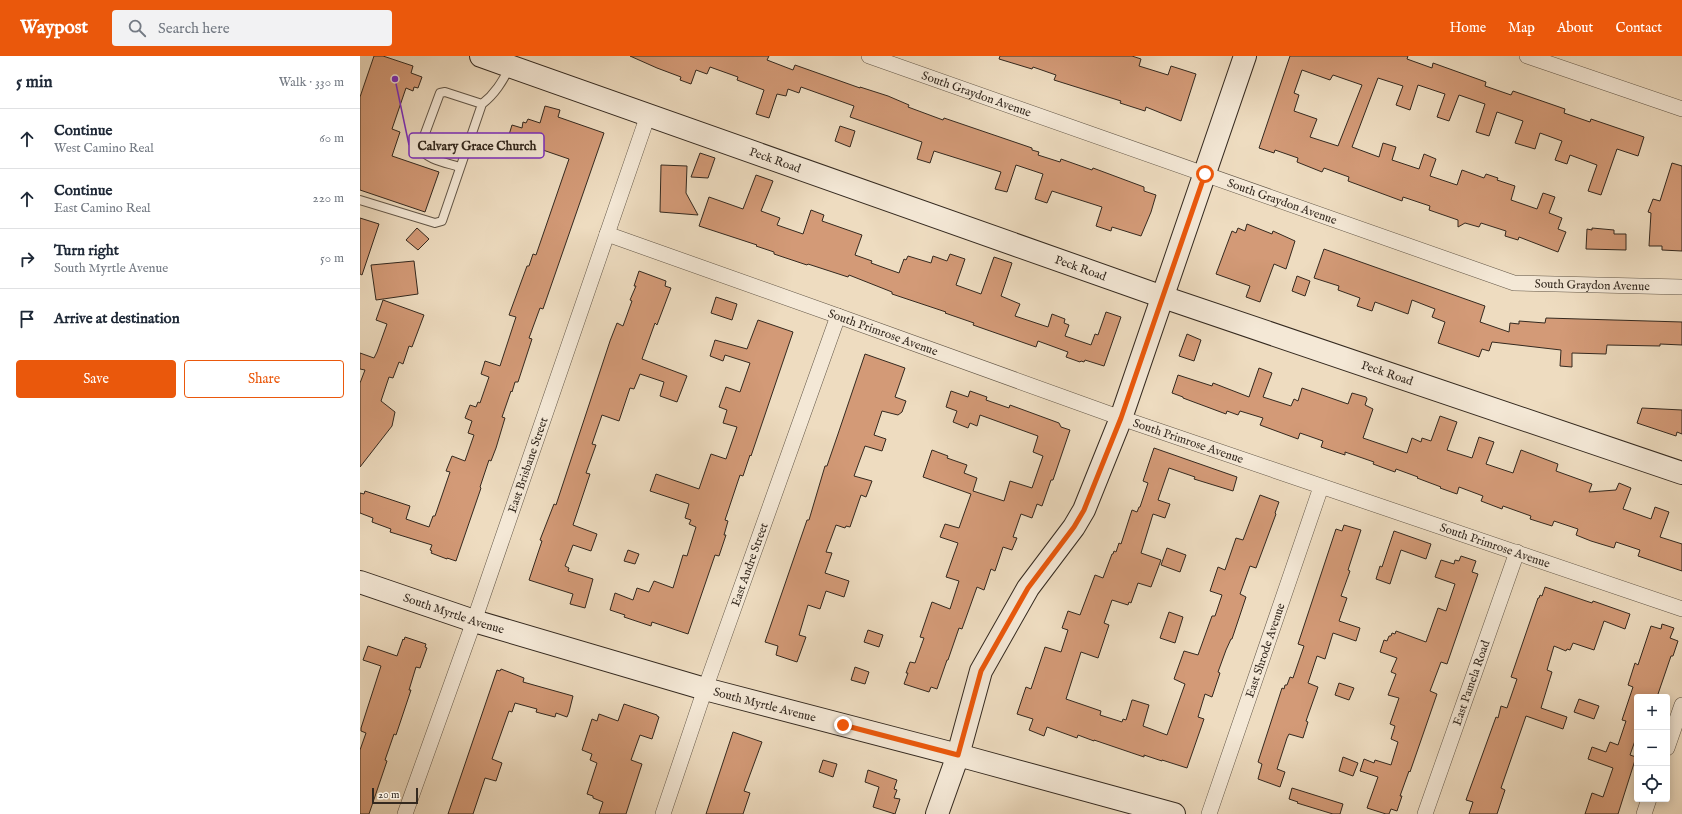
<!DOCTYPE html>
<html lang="en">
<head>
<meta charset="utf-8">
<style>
  body { margin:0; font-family:"IM FELL English",serif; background:#f2f2f3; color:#1f2937 }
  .controls { position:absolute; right:12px; bottom:12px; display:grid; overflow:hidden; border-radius:4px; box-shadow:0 2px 10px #0003 }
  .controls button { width:36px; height:36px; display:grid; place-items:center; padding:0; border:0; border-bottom:1px solid #e0e1e3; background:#fff; color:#1f2937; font:20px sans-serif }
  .scale { position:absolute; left:12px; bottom:10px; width:46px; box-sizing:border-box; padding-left:4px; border:2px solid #34291f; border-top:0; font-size:11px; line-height:14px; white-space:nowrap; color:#34291f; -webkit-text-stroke:3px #f4e8d6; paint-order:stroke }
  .stop { position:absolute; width:12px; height:12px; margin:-9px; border:3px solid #ea580c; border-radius:50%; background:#fff }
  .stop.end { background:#ea580c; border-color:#fff; box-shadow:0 1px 4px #0008 }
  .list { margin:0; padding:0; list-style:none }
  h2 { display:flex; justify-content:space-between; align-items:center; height:52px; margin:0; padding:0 16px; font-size:17px }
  h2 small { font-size:13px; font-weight:400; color:#747a83 }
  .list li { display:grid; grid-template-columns:26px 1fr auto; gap:12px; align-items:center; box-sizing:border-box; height:60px; padding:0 16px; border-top:1px solid #e0e1e3 }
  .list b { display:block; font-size:15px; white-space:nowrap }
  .list p { margin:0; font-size:13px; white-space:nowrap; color:#747a83 }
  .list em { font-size:13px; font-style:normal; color:#747a83 }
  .actions { display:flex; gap:8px; padding:12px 16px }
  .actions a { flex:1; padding:9px 0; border:1px solid #ea580c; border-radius:4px; text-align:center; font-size:14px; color:#ea580c }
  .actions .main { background:#ea580c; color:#fff }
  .icon { flex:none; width:22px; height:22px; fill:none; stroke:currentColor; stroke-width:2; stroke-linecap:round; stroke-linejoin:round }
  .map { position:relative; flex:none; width:1322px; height:758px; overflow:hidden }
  header { display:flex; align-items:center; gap:24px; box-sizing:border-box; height:56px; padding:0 20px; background:#ea580c; color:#fff }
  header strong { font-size:19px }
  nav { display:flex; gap:22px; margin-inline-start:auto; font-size:14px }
  .search { width:280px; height:36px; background:#f2f2f3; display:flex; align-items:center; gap:10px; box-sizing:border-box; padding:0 14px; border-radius:4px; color:#747a83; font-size:15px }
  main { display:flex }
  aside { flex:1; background:#fff }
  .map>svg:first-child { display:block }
  .building { fill:#d39a77; stroke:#34291f; fill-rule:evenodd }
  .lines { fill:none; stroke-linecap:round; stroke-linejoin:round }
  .lane-casing { stroke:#625647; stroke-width:10 }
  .street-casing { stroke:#625647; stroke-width:16 }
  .secondary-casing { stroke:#34291f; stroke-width:24 }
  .lane { stroke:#f4e8d6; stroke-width:8 }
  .street { stroke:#f4e8d6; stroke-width:15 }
  .secondary { stroke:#f4e8d6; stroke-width:22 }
  .route { stroke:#ea580c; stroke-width:5 }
  .labels { text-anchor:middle; stroke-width:4; stroke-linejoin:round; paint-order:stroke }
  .street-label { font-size:12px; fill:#34291f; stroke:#f4e8d6 }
  .leader { fill:none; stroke:#7b2cbf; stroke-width:1.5 }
  .callout-dot { fill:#7b2cbf; stroke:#f4e8d6; stroke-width:1.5 }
  .callout { fill:#f4e8d6; stroke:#7b2cbf; stroke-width:1.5 }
  .callout-label { font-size:13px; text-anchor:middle; font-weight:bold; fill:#34291f }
</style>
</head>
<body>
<header>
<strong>Waypost</strong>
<div class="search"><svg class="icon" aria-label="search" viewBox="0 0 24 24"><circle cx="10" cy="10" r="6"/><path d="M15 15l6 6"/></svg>Search here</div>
<nav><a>Home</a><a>Map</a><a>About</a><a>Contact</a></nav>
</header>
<main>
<aside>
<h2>5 min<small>Walk · 330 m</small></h2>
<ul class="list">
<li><svg class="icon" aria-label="ahead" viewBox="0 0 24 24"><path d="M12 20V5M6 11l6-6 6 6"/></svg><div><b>Continue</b><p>West Camino Real</p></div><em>60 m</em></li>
<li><svg class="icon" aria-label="ahead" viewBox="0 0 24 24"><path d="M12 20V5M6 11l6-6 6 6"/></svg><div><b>Continue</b><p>East Camino Real</p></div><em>220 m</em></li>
<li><svg class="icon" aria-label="right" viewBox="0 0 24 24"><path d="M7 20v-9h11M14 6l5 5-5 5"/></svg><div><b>Turn right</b><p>South Myrtle Avenue</p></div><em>50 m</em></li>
<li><svg class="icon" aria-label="arrive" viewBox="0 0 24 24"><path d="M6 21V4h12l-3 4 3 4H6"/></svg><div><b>Arrive at destination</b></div></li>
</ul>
<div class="actions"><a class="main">Save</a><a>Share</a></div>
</aside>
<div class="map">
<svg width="1322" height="758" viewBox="0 0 1322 758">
  <rect width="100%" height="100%" fill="#eedcc0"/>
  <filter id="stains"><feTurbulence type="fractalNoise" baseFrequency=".005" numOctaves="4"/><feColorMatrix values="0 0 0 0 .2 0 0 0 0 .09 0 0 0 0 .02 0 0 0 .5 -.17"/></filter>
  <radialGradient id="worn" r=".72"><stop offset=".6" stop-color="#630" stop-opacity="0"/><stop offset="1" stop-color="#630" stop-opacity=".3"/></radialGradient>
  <path class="building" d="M14,0H23L53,10L51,17L62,21L58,32L54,31L53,35L46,32L32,73L40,76L32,100L79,116L65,156L0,134V41Z
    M270,0H409L407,4L433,14L435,9L500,32V31L528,40L549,49L548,51L583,64L584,62L672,92V94L679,96L678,99L700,106L701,103L732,114L733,112L784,131V135L796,139L791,156L781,180L752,171L751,175L736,170L742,151L692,135L687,147L675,143L683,118L656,109L647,136L635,133L641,116L574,95L570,107L557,103L562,86L490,61L494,50L441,31L439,37L428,33L426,40L417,38L409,62L396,58L404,34L377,24L378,21L350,11L347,18L336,14L331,28L320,24L321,21L297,12Z
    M640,0H772L781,3L779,10L808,19L811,10L836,18L821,65L786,51L785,55L760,47L761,45L694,24L696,19L673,11L672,13L639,3Z
    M930,0H1048L1047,3L1072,12L1073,7L1126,26L1125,30L1151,39L1153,35L1205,53L1204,57L1230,66L1231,63L1284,81L1278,100L1257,93L1241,139L1228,135L1237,109L1210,99L1207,108L1195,104L1202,85L1180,77L1175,93L1155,87L1163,65L1137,56L1129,80L1116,76L1125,48L1099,39L1089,65L1077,61L1085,38L1058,29L1050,54L1036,49L1043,30L1018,22L992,91L1019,101L1023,87L1036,91L1032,104L1059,113L1064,98L1076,103L1070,120L1097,129L1102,114L1124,122L1126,118L1138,122L1137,124L1155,130L1151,144L1177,153L1183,137L1195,141L1189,157L1202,162L1198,173L1206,176L1198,196L1159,181L1158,184L1145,180L1146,175L1121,167L1119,171L1105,167L1098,171V164L1069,154L1070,150L1043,141L1042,145L988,125L989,121L964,112L962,116L937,106L938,102L915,94L914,97L899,92ZM942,14L970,24L973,19L1002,29L978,90L950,81L957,63L934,55L939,39L934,37Z
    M185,50L200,54L198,61L244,77L183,253L180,252L169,282L172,283L158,326H155L152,336L151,335L142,361L145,362L136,392L131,405L129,404L120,431L121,432L96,505L87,502V503L71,497L72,495L70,494L72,489L30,476L31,473L12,466L13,462L0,457V437L4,438L5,435L50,450L46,463L69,471L73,460H75L90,416L86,415L92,400L105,405L114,379L108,377L112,365L105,362L110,349L116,351L118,346L120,347L129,321L121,318L125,305L140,310L156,261L149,259L167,210H169L173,198L176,199L209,103L148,82L152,69L162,72L163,66L166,67L168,63L180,67Z
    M480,70L495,75L490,91L475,85Z
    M340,97L355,102L348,122L331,121Z
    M1312,107L1322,110V195L1302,194V190H1289L1291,157L1288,156L1293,143L1300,145Z
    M301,109L327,110L326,137L338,159L300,156Z
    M396,119L413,125L401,155L420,162L417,169L443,178L451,154L464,159L462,165L502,179L495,199L512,205L511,207L539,217L544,203L546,204L548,200L571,207L573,200L587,205L590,198L605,203L596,229L621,238L634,201L652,207L641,240L660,248L655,260L688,271L692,258L705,263L704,267L709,269L705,280L731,289L735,278L738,279L746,256L761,261L744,310L725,304L724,306L721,305L720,306L706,301L708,296L678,285L676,291L613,269L614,267L585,257L586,256L532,238V236L489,219L488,221L448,208L447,209L414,198V196L396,190L397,189L339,170L349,141L383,153Z
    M0,162L19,168L2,219L0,218Z
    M887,168L912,178L913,175L935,185L926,213L914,208L900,246L886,241L890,230L856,218L872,175L876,177L878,172L885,175Z
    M57,172L69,183L58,194L46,184Z
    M1232,172L1254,174V178H1266V194L1226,193L1227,173L1232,174Z
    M964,193L1125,250L1120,266L1149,276L1150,267L1159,268V265L1185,267L1186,262L1322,266V289L1300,288V290L1247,289L1246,298L1212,297V311L1200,310L1201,294L1132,286L1129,295L1122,293L1119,301L1078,287L1085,266L1072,261L1075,253L1052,244L1048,258L1015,246L1012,255L997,250L1000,242L978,234L979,230L954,222Z
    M54,205L58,238L16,244L11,209Z
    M279,215L306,225L305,230L311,232L297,269L295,267L282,303L327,320L317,346L300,340L304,326L280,318L274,333L270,332L259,365L242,359L232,388L236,389L226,417L230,418L213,469L237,478L231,495L213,489L205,510L209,512L208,515L233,523L225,552L210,548L213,538L169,524L182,485L180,484L194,448L196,449L250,285L257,267L263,270L272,245L270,244L276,230H274Z
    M937,220L950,225L945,240L932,235Z
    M356,241L377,248L372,264L351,257Z
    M23,244L64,259L52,291L49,290L43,308L39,306L33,322L29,321L21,345L35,356L32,370L0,411V327L5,314L0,313V297L14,302L17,296L27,268L16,264Z
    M398,264L433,276L391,400L390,399L383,420L380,419L365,464L368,465L364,479H366L359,500L355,499L328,578L292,566L291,570L264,561L265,559L250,554L255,537L273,544L277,532L289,536L294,525L313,532L323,499L327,500L336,471L329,468L331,464L325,462L329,448L290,435L296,418L339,433L351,398L366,403L377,371L363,367L367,354L359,351L366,331L380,336L390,307L365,299L363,305L350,300L355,284L387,293Z
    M827,278L841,284L834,305L819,300Z
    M505,298L545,312L535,341L546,345L542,356L538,359L522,355L514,379L526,383L522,395L505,390L494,420L512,425L506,441L501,439L490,471L486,470L485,472L476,469L466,496L472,497L465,517L489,525L484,541L466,535L460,553L448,549L439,579L446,581L437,606L416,599L418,590L405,586L447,464H449L465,410H467L478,378Z
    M899,312L912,317L903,341L931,350L934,343L938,345L942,332L988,348L992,337L1006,341L1007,343L1005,349L1013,353L1003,382L1047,397L1052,382L1061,386L1062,382L1071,385L1080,360L1097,366L1087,394L1112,402L1119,381L1134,386L1126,408L1153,417L1161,394L1198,408L1196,415L1232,428L1229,436L1256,434L1259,427L1271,432L1263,453L1291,463L1295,451L1309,456L1300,481L1322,488V515L1278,500L1280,494L1256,486L1254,492L1231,485L1216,479L1218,473L1194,465L1192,470L1170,463L1171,460L1143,450L1142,453L1121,445L1123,440L1099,431L1097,438L1080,432L1081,431L1057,422L1058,421L1036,413L1035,416L1013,408L1014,406L985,396V399L961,391L963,385L940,377L938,383L900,369L903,362L880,355L878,359L867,355L866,358L823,342V341L812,337L818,319L852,330L853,327L889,341Z
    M591,335L608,341L610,335L627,341L626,344L649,352L650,349L699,367L701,371L710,374L693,424H691L682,450L677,448L672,462L661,458L653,481L657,482L652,494L643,491L635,515L631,513L624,534L617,531L602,573L599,572L588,604H587L577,633L571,631L569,636L544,628L548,617H546L550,606L555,607L564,582L560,581L572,546L590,553L599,525L586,521L598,487L580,481L585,468L599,472L611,438L563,421L572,394L588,400L587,402L607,409L604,417L617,422L613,435L644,445L650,425L672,432L683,400L673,396L678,380L620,359L617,370L610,367L608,372L593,366L597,355L586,351Z
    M1282,352L1322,354V378L1317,376L1316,380L1277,367Z
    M794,392L877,421L873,435L834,423L835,421L809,412L798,444L810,448L805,462L793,458L781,497L801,504L791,531L778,527L771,547L769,546L768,549L752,544L744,567L749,569L738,602L721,596L706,643L741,655L740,659L762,666L763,663L766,664L772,644H773L789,649L783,670L807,679L825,628L814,623L824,595L838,599L852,560H855L862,539L850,535L858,511L865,514L876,482L883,484L900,439L919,446L915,457L916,458L896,512L890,510L880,538L886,541L872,583H871L866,594L858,616L860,617L852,641L845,638L838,661L844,663L827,712L802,704V705L784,699V701L734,684V685L718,679L717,682L687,671L684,680L669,674L673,663L657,658L666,631L671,633L685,591L701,596L708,574L702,572L708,555L720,559L735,519L743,522L752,498H753L754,495L756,496L759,487L761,488L772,454L777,456L779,451H780L788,427L783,425Z
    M984,469L1001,474L988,514L990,515L981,540L987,542L979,565L1000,572L996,585L973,577L965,603L957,600L948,627L958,631L946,665L948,666L943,682L929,678L927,682L917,713L925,716L920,731L898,723L902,708L898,706L922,632L924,633L925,629H927L930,621L933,622L944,590L938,588L976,473L982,475Z
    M1034,475L1071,488L1066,503L1041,494L1030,528L1016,523L1020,510L1022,511Z
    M807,492L826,499L820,516L801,509Z
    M268,494L279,498L275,508L264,505Z
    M1101,500L1116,505L1112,516L1118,518L1087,608L1081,606L1070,635L1077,638L1050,716L1049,715L1040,740H1042L1037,755L1031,753L1029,758H1026L1007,752L1018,721L1000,715L1004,703L1014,707L1015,704L1031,709L1038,686L1031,683L1035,670L1030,668L1039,642L1028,639L1036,618L1031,616L1037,602L1020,596L1024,584L1027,585L1029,580H1031L1032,577L1035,578L1036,575L1066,586L1078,552L1086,555L1095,528L1075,521L1081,504L1094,508L1095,504L1099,505Z
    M1185,531L1232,547L1233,545L1270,558L1265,573L1244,565L1234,594L1213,587L1210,594L1207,593L1206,595L1194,590L1187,614L1192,616L1181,652L1207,661L1203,673L1166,660L1141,732L1145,734L1137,758H1109L1113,746L1106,744L1136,661L1138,662L1141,650L1147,652L1157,623L1151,621L1178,542H1179L1180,539L1182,540Z
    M809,556L823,561L815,587L800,582Z
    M1302,568L1314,572L1310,582L1318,585L1313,600H1311L1297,641H1277V679L1270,699L1276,701L1258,758H1225L1232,737L1243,741L1253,712L1228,703L1232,691L1246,696L1250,686L1258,689L1266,665L1262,664L1273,631L1268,629L1275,607L1278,609L1291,570L1301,573Z
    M508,574L523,579L519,591L504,586Z
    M45,581L66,588L65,591L67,592L60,612L56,611L49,634H51L36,679L34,678L25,704L27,705L9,758H0V694L6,677L1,675V672L21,610L3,604L8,590L37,600L43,583L44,584Z
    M495,611L509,616L505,628L491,624Z
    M141,613L164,622L163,626L213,640L209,656L207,661L196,657L195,661L176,656L177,653L155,647L152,656L149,655L132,703L142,707L136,725L125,722L113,758H88L137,614L140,615Z
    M979,627L994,632L989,644L975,639Z
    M1219,643L1239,650L1234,663L1214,656Z
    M264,648L297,659V660L299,661L292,683L280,679L271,704L282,708L266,758H239L243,746L233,742V740L227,738L237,707L230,704L232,698L222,694L232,663L237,665L239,658L258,665Z
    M373,676L402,686L384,735L390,737L383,758H346Z
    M983,701L998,707L993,720L979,715Z
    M463,704L477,708L473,721L459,716Z
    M508,714L537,724L534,733L537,734L534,742L540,743L535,758L513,751L519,731L505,726Z
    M932,732L983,748L980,758H973L937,747L938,746L929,743Z"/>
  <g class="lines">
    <g class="lane-casing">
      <path id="lane" d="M100,111C88,107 65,104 60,91L80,37L85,36L122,48
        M0,144L75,167L82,165L122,48C135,38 142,26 150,11"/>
    </g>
    <g class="street-casing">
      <g id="street">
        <path id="s1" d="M509,0L1154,227L1322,231"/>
        <path d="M1167,0L1322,53"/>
        <path id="s2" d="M247,178L478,260L761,362L1322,553"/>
        <path d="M1307,692L1322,649"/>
        <path id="s3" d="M45,758L114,565L288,59"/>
        <path id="s4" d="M303,758L345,633L478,260"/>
        <path id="s5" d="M849,758L961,431"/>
        <path id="s6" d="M1065,758L1157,496"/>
        <path d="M1284,758L1289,743"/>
      </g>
    </g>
    <g class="secondary-casing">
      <g id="secondary">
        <path id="s7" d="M121,0L803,241L1322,417"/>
        <path id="s8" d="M0,526L114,565L345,633L598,699L814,758"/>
        <path d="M577,758L598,699L621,615L668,532L714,471L724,454L761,362L885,0"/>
      </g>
    </g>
    <use href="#lane" class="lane"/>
    <use href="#street" class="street"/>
    <use href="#secondary" class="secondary"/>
  </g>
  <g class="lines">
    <path class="route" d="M483,669L598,699L621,615L668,532L714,471L724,454L761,362L845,118"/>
  </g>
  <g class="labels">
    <g class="street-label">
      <text dy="4" stroke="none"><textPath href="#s1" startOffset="114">South Graydon Avenue</textPath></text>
      <text dy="4" stroke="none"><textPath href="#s7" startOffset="312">Peck Road</textPath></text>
      <text dy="4" stroke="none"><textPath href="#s1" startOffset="438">South Graydon Avenue</textPath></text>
      <text dy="4" stroke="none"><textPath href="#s7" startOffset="636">Peck Road</textPath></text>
      <text dy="4" stroke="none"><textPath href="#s1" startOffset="762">South Graydon Avenue</textPath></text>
      <text dy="4" stroke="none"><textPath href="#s2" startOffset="293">South Primrose Avenue</textPath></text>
      <text dy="4" stroke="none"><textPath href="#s7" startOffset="960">Peck Road</textPath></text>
      <text dy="4" stroke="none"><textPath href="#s2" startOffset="617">South Primrose Avenue</textPath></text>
      <text dy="4" stroke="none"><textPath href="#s3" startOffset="370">East Brisbane Street</textPath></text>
      <text dy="4" stroke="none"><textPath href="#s2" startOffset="941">South Primrose Avenue</textPath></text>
      <text dy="4" stroke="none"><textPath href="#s4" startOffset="264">East Andre Street</textPath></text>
      <text dy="4" stroke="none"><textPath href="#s8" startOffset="99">South Myrtle Avenue</textPath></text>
      <text dy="4" stroke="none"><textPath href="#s5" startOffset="173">East Shrode Avenue</textPath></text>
      <text dy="4" stroke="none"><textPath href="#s6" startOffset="139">East Pamela Road</textPath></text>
      <text dy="4" stroke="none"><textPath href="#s8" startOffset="423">South Myrtle Avenue</textPath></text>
    </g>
  </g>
  <path class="leader" d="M35 23L49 89"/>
  <circle class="callout-dot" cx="35" cy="23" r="4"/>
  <rect class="callout" x="49" y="77" width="135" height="25" rx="4"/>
  <g class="callout-label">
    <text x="117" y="94">Calvary Grace Church</text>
  </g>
  <rect width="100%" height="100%" filter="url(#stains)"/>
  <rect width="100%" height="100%" fill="url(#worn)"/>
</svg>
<div class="controls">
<button>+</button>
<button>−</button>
<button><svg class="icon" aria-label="locate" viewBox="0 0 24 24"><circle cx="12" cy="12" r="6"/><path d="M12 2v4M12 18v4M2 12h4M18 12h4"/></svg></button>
</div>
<div class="scale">20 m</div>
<div class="stop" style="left:845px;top:118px"></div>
<div class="stop end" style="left:483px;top:669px"></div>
</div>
</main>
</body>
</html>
